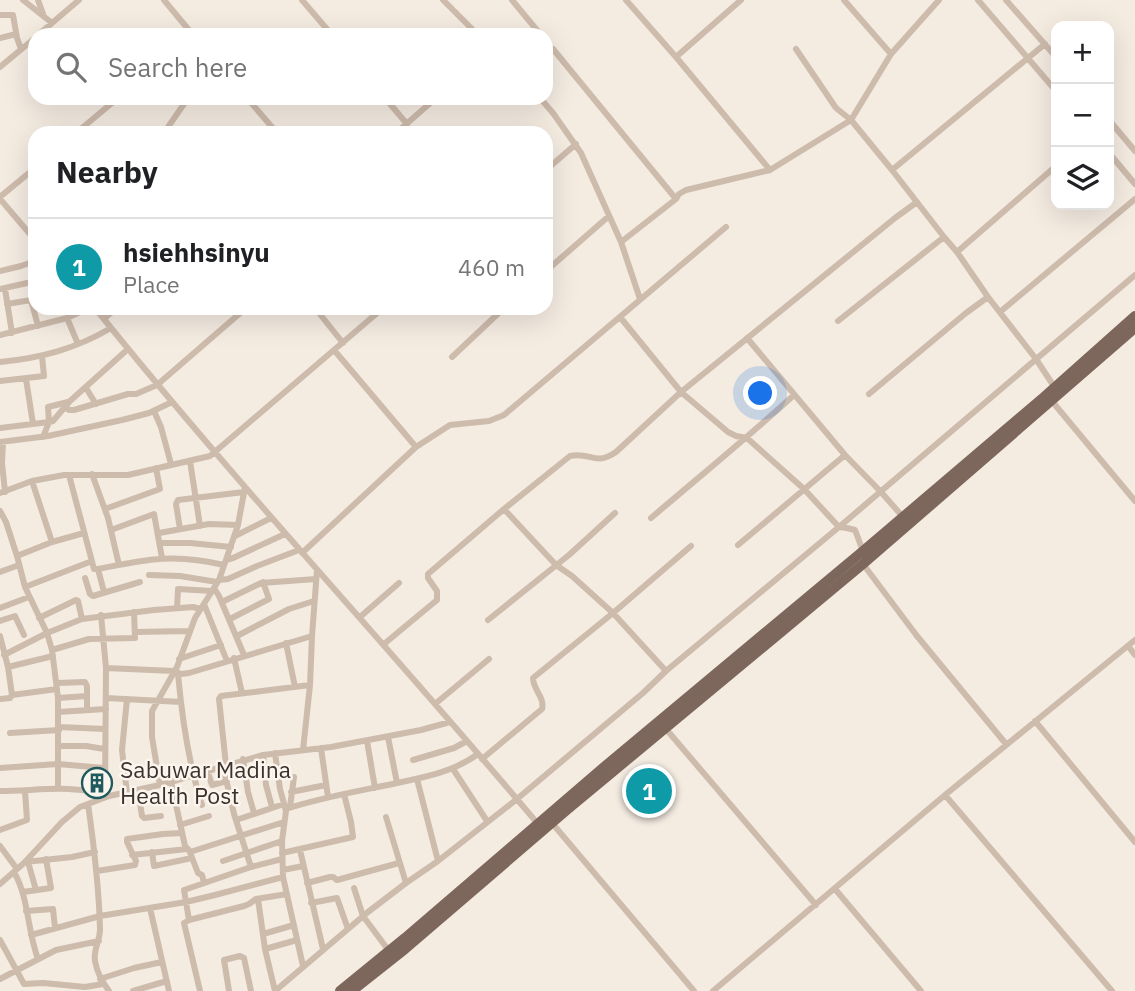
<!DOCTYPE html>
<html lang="en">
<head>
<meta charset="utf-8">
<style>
  body { margin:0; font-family:"IBM Plex Sans",sans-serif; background:#f6f6f6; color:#202124 }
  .controls { position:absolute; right:21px; top:21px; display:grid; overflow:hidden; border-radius:14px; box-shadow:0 7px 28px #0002 }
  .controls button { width:63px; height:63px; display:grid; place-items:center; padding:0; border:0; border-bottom:2px solid #e0e0e0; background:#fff; color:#202124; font:35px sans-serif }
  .you { position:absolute; left:761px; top:394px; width:24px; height:24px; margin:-18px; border:5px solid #fff; border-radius:50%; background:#1a73e8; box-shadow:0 0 0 10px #1a73e833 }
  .badge { display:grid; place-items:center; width:46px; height:46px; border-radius:50%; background:#111827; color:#fff; font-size:23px; font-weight:700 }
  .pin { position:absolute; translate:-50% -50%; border:4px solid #fff; box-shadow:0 2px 7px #0006 }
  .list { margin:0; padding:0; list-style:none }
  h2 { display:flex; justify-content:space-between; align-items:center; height:91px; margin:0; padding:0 28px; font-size:30px }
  h2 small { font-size:23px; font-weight:400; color:#757577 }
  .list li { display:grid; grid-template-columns:46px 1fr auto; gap:21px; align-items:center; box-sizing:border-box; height:98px; padding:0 28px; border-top:2px solid #e0e0e0 }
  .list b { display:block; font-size:26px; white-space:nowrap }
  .list p { margin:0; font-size:23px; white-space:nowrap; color:#757577 }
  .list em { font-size:23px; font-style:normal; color:#757577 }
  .icon { flex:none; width:38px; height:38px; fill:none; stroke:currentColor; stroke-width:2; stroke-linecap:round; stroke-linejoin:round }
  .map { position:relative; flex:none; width:1135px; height:991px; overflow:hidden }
  .search { position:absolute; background:#fff; box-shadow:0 7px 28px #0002; left:28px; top:28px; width:525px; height:77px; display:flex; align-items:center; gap:18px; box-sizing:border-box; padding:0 24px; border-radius:21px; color:#757577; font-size:26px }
  .panel { position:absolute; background:#fff; box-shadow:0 7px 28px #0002; left:28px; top:126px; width:525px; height:189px; border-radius:21px }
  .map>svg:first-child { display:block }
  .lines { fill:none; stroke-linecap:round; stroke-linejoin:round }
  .street { stroke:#cdbbac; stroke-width:6 }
  .primary { stroke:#7d675c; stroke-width:10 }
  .labels { text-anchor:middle; stroke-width:5; stroke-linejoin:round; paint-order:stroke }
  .poi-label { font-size:23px; fill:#3b302b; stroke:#fbf5ee; text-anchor:start }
</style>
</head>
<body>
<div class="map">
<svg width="1135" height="991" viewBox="0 0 1135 991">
  <rect width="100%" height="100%" fill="#f4ebe1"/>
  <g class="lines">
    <path class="street" d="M23,0L52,23
      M38,0L43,14
      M164,0L193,35
      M302,0L332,35
      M443,0L478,35
      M512,0L541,35
      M626,0L676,57L770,170
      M844,0L891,54
      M978,0L1056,91
      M1006,0L1056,57
      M0,15H13L17,38L21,49
      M38,35L79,0
      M0,38L16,34
      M796,49L836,108L851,120L892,170L944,237L957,252L988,297L1036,359L1055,388
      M546,55L553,49L676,199
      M676,57L741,0
      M0,67L35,38
      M247,98L277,133
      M385,98L407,124
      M540,98L553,113L581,153L621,242L640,299
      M1109,120L1135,151
      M76,133L118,98
      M166,133V130L188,98
      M396,133L436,98
      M1109,153L1135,184
      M546,170L576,144
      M892,170L1045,44
      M0,197L35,168
      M0,199L35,240
      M621,242L676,199L679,194L686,190L770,170L851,120L891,54L939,0
      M957,252L1056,166
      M0,271L21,266L35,261
      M546,271L609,216
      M0,289L27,283
      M5,289L12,333
      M7,304L31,300L38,326
      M95,308C237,485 392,650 538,824
      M315,308L343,343
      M1000,312L1135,199
      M620,317L681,392L728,432L736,436L747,438L804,489L839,527L847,528L855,530L863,551
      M67,318L78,344
      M104,319L116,308
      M838,321L944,237
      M0,335L67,318L89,308
      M747,338L845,455L881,492L903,517
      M334,350L416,447
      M452,357L504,308
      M0,362C41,358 75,349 111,328
      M26,379L33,424
      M0,381L44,376L42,356
      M86,388L96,404
      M869,394L966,313L988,297
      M1051,400L1135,501
      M65,407L69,410H74L128,394H136L157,385L246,308
      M154,411L161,427L171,464
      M0,428L49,422L53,421L70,401L128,349
      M43,437L49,422L48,407L68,402
      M0,442L48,436L122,420L149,413L172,402
      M3,442L2,463L5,492
      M190,461L200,526
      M92,474L108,518L119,565
      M69,475L94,569H98L104,592
      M32,481L52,542
      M0,493L32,481L64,475H128L210,456L383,308
      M105,509L160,489L156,468
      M504,509L556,565L572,576L613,613L666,671
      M0,511L6,522L17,556L25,587L47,633L52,650L58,698V789
      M651,518C699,477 748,437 794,395
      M180,529L176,504L178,500L244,492
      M111,530L154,514L162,558
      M159,533L209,524L238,525
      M235,536L271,518
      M160,543H190L231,547
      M738,545L845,455
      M302,553L416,447L450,425L489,421L504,415L726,227
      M17,556L52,542L84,533
      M226,560L233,558L285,534
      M863,564L917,636L1006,744
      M98,569C147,559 175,553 224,565
      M0,572L19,565
      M149,575L180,576L217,582
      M85,578L90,594L93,596L140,582
      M219,580L228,579L257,566L299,550
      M25,587L92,561
      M214,588L219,596L244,655
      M222,602L261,583L316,579
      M204,604L227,661
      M0,608L29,597
      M177,608L178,589L212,591
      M101,615L106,668L105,794
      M360,617L399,583
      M39,618L76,600L78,601L82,619
      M230,619L269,599L263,582
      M488,620L569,555L615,513
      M0,621L15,616L24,635
      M135,632L189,631
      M0,636L8,667L12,695
      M237,636L289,609L314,601
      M286,643L295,687
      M384,644L437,600V591L428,578V574L504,509L570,456C591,451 594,467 616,452L681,392L895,218L917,202
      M1128,646L1135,655
      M52,650L89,639L135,638L134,612
      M4,655L47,633L82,619L154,610L193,607L200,609
      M234,658L242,693
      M179,659L221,645
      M8,667L53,656
      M106,668L174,671L181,674L189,673L312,636
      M178,674C182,718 188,762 202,805
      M57,683L85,682L87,686V710
      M58,698L87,696
      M106,698L181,702
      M0,699L10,698L12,695L57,689
      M127,699L122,750L127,793
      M435,704L489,659
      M58,712L106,709
      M1035,721L1135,842
      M59,727L105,729
      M666,729L816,905
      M10,733L59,730
      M388,737L397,783
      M367,741L375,788
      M59,746H86L104,749
      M321,748L328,797
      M303,750L310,685L312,636L317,570
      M275,753L280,789L286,811L282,841L283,877L303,966
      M263,755L266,785L272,807
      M243,759L248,792L254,813
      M482,759L542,709C545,697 533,690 533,678L613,613L691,546
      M413,760L454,748L467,741
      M226,765L219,699L221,696L310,685
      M223,766L234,814L251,867
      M0,768L58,764L104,768
      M453,769L487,821
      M207,770L212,785L227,781
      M417,779L438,861
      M171,782L185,846L189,850L198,873L202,875L204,883
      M160,785L152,737V711L177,667L195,618L219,580L238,525L245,487
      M138,790L142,816L144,818L161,816
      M0,791C36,791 71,784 106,795
      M291,792L326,785
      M945,795L1112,991
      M88,804C94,846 99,887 100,929C100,941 93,950 95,961C97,973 102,981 109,991
      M290,807L294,777
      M286,809C322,797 360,791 397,783C426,777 453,772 478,754
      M386,817L406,883
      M236,820L284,804
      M552,823L694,991
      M180,825L209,816
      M0,830L27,820L25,791
      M0,846L17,869
      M300,850L323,949
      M152,852L154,866L192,858
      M190,852L284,822
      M282,853L353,837L351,822L344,794
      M132,855L187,849
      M223,861L282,841
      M25,862L72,857L95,852
      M28,862L36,890
      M283,870L303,866
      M97,871L135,865L136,861L127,842V839L163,834L182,833
      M14,872C29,898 27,930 38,959
      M307,883L330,877H333L337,880L399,863
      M0,884L24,863L62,822L80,807L109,796L160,785L263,755L331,747L421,730L450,722
      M354,888L363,916L389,951
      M835,889L921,991
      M23,892L51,888L46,859
      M258,899L265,949L275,991
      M311,903L337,898L348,929
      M150,908L169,991
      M26,911L53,909L55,928
      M189,920L244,906L249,904L256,899L287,894
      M263,934L294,925
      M31,935L100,916L186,902L215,895L283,877
      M0,940L24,984L43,983L85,987L103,984
      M265,949L297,940
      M0,979L56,950L99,941
      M100,979L134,968L162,962
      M133,991L167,981
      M200,991L184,923L189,920L184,890L251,867L282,859
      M229,991L224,960L240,956L244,958L251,991
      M275,991L368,912L406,883L438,861L517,799L643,693L666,671L839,527L1135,275
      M713,991L945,795L1135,640"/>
    <path class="primary" d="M340,991L405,938L604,767L863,551L1044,397L1135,316
      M352,991L405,949L568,809L863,564L1135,328"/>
  </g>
  <defs>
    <g id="building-ring" transform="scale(1.575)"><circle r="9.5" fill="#fbf5ee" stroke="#1f5a5e" stroke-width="1.5"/><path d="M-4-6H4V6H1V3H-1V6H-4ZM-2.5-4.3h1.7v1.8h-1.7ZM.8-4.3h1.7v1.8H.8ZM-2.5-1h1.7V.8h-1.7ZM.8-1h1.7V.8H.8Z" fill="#1f5a5e"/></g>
  </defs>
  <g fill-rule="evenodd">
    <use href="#building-ring" x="97" y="783"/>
  </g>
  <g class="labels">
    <g class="poi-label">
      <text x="120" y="778">Sabuwar Madina<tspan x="120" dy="26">Health Post</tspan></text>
    </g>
  </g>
</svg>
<div class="controls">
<button>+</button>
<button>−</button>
<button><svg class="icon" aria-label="layers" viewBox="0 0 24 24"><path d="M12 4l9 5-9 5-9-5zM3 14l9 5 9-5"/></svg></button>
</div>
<div class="you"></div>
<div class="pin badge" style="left:649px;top:791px;background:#0f9aa8">1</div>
<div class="search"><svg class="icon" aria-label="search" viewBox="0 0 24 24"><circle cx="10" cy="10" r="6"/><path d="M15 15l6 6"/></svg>Search here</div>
<section class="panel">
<h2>Nearby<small></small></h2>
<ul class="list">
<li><span class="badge" style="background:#0f9aa8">1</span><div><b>hsiehhsinyu</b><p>Place</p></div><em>460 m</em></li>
</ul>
</section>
</div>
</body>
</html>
